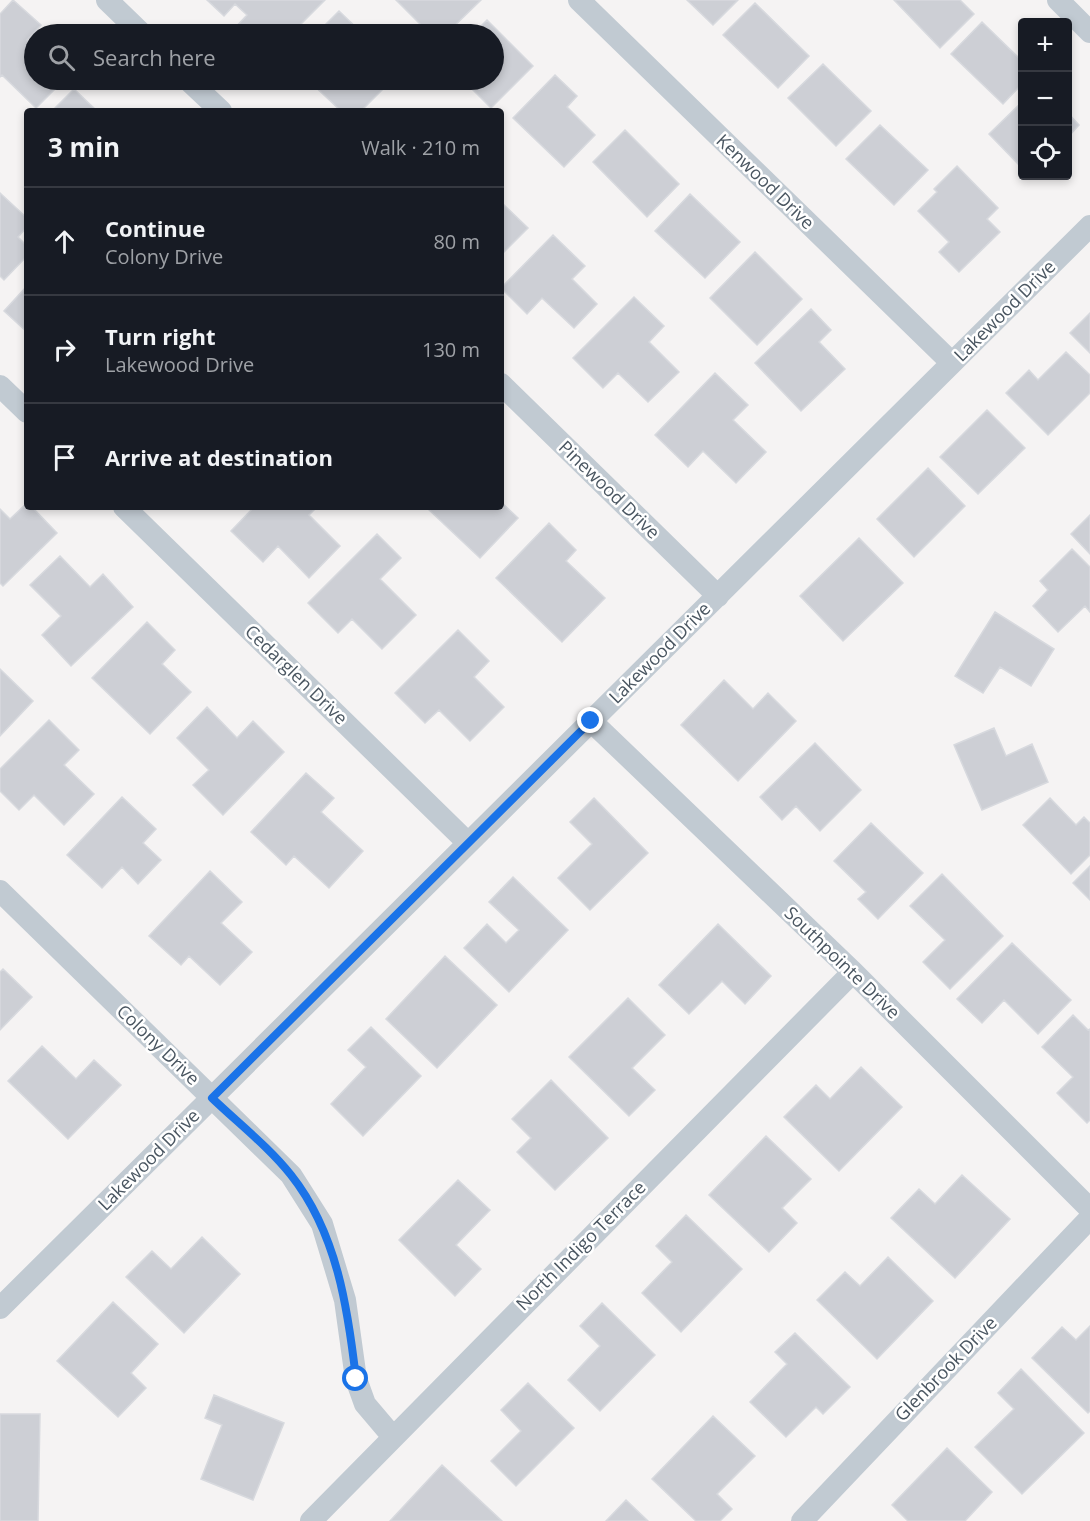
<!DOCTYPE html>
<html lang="en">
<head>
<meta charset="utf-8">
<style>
  body { margin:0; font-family:"Open Sans",sans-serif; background:#20242c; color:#f1f3f6 }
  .controls { position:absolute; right:18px; top:18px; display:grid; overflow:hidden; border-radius:6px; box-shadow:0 3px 9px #0003 }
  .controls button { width:54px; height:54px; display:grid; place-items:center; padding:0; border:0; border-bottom:2px solid #363941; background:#171b24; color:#f1f3f6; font:30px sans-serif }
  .stop { position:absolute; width:18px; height:18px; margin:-14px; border:4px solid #1a73e8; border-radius:50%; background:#fff }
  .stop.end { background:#1a73e8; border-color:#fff; box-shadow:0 2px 6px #0008 }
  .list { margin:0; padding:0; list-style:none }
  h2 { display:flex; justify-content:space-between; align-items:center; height:78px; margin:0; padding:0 24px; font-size:26px }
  h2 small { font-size:20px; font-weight:400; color:#9ea1a6 }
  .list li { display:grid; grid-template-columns:39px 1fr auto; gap:18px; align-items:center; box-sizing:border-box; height:108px; padding:0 24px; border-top:2px solid #363941 }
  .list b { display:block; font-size:22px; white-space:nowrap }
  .list p { margin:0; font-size:20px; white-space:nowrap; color:#9ea1a6 }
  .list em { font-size:20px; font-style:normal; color:#9ea1a6 }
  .icon { flex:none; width:33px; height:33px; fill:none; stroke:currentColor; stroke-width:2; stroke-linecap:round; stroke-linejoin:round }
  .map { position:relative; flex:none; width:1090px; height:1521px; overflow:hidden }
  .search { position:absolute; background:#171b24; box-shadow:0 3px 9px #0003; left:24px; top:24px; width:480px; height:66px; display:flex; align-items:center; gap:15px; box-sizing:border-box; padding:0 21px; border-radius:33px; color:#9ea1a6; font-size:22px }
  .panel { position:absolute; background:#171b24; box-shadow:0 3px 9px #0003; left:24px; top:108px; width:480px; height:402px; border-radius:6px }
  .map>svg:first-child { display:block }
  .building { fill:#cdcfd5; stroke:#d7d9de; stroke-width:1.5 }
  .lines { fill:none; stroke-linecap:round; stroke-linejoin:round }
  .minor { stroke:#c1cad2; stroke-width:22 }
  .route { stroke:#1a73e8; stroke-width:8 }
  .labels { text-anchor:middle; stroke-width:5; stroke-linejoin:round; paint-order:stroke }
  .street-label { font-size:18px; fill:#4a5661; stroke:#fff }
</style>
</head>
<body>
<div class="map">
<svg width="1090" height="1521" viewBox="0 0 1090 1521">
  <rect width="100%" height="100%" fill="#f5f3f3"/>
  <path class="building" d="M13,0L41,25L27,40L34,48V80H64L36,108L2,75L0,77V14Z
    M207,0H325L291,34H236L232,31L247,15L235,4L224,16Z
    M396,0H481L446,34H430Z
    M687,0H738L713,25Z
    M894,0H960L974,14L940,48Z
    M755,3L809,56L778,88L723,35Z
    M339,11L363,34H316Z
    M487,20L533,66L491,108L463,80H494V34H473Z
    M982,22L1022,61V84L1003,104L951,54Z
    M823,64L871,111L836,146L788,98Z
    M555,75L577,96L567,107L595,135L564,167L513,118Z
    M308,80H374L383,89L361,111H341Z
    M74,89L97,111H52Z
    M1022,102V168L989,134Z
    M1068,113L1079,125L1068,137Z
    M880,125L928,170L894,205L846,159Z
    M625,130L679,184L647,217L593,162Z
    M957,166L998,208L987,219L1000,232L959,272L939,252L949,242L918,211L937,192L934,189Z
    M0,193L27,218V227L18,237L27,246V256L4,280L0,276Z
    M690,194L740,242L705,278L655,231Z
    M501,202L528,228L501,255Z
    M553,235L585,266L572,279L597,304L574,328L542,298L527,314L501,288Z
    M755,252L802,299L757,345L710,298Z
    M27,286V332L4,311Z
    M634,297L664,326L649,342L679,372L648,402L618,373L603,388L573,358Z
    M811,309L831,330L819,342L845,369L801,411L755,363Z
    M1090,313V353L1070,333Z
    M1066,352L1090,375V393L1048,435L1006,393L1029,370L1038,380Z
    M715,373L748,405L733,420L766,452L736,483L703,451L688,467L655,435Z
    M987,410L1025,448L978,494L940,457Z
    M928,468L965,506L914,557L877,519Z
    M501,502L518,518L480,558L428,509L501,507Z
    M27,503V507H32L57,533L3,586L0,583V509L10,519Z
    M254,507H317L309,515L340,546L309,578L278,546L263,562L231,531Z
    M1090,515V554L1071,534Z
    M549,523L576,550L566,561L605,598L562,642L496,578Z
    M377,534L401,558L380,579L416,615L382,649L352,619L338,633L308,603Z
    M859,538L903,583L843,641L800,596Z
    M1072,549L1090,567V612L1085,606L1058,632L1033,606L1048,590L1040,581Z
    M60,556L90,587L103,574L133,607L71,666L42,635L61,616L30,585Z
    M995,612L1054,649L1031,686L1000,667L983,693L955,676Z
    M147,622L175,650L162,664L191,692L150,734L92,678Z
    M458,630L489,661L474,677L504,707L470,741L439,710L425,723L395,693Z
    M0,669L33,701L0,736Z
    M724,680L753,709L768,693L796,721L738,781L681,725Z
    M207,707L237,738L253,721L284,752L223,815L193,785L209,770L177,738Z
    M49,720L79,750L64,765L94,794L64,825L34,795L19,810L0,791V769Z
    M994,728L1006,756L1032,744L1048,782L982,810L954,745Z
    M815,743L861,790L820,831L796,806L782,820L760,797Z
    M306,773L334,798L321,812L363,851L329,888L294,856L286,865L251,832Z
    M122,797L156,829L143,843L161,860L138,884L122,867L102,888L67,855Z
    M594,798L648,853L590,910L558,878L592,844L570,822Z
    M1050,798L1076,825L1084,817L1090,823V855L1071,874L1023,825Z
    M871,823L923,873L878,919L858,899L866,892L834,861Z
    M1090,866V900L1073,883Z
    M210,871L242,902L221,923L252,952L220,985L189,956L181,965L149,936Z
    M942,874L1003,936L950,989L923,962L945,940L910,906Z
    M513,877L568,930L509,992L464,948L487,924L506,943L519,930L489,902Z
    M718,924L771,976L745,1004L722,981L689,1014L659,985Z
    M1012,943L1071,1000L1038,1034L1004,1000L982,1023L957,999Z
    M445,956L497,1005L437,1068L386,1019Z
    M3,969L32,997L0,1030V972Z
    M628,998L665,1035L632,1068L655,1090L629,1116L569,1057Z
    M1073,1015L1088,1030L1090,1029V1120L1087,1123L1057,1093L1073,1077L1042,1047Z
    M371,1027L421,1076L363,1136L331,1104L366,1067L348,1050Z
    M42,1046L76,1079L94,1060L121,1085L68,1139L8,1081Z
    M861,1067L902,1107L839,1171L784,1117L816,1085L830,1099Z
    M551,1080L608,1138L555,1190L517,1152L531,1138L512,1119Z
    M766,1136L811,1179L782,1208L797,1223L769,1252L709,1195Z
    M962,1175L1010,1219L955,1278L891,1218L919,1189L935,1204Z
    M458,1180L490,1210L456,1245L481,1269L455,1296L399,1240Z
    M686,1215L742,1269L681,1332L642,1293L672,1262L656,1246Z
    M202,1237L240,1274L184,1333L126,1277L152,1251L171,1269Z
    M888,1257L933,1301L877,1359L817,1300L845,1272L860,1286Z
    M113,1302L158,1344L131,1373L146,1388L118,1417L57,1361Z
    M602,1303L655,1355L600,1411L568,1380L600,1346L580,1326Z
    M1090,1326V1411L1088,1413L1032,1358L1062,1327L1076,1340Z
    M795,1333L850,1387L823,1414L816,1407L786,1437L750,1402L787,1364L775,1352Z
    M1021,1369L1084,1433L1022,1494L975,1447L1014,1409L998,1393Z
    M528,1383L574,1428L516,1486L491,1461L521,1431L501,1410Z
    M214,1395L284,1423L253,1500L201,1479L222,1425L205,1418Z
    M0,1414H40L38,1521H0Z
    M713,1416L755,1456L717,1494L732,1509L720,1521H696L652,1479Z
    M947,1448L992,1492L965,1521H908L892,1505Z
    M442,1465L502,1521H390Z
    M626,1500L648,1521H606Z"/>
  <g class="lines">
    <path class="minor" d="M107,0L142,34
      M579,0L952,363
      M1058,0L1090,32
      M188,80L221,111
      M501,384L718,596
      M0,386L27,412
      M124,507L468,843
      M591,721L853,972L1090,1209
      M0,891L291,1175L322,1224L345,1300L356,1379L365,1404L393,1437
      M0,1308L1090,226
      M311,1521L853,972
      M802,1521L1090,1218"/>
  </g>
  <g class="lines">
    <path class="route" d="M356,1379C348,1309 337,1233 291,1175C269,1147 238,1123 212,1098L591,721"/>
  </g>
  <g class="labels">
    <g class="street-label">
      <text transform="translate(765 182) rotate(44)" y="6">Kenwood Drive</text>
      <text transform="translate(1005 311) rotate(-45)" y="6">Lakewood Drive</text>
      <text transform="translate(609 490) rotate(44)" y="6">Pinewood Drive</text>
      <text transform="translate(660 653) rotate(-45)" y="6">Lakewood Drive</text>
      <text transform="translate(296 675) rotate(44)" y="6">Cedarglen Drive</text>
      <text transform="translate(842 963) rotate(44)" y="6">Southpointe Drive</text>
      <text transform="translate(158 1045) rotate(44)" y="6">Colony Drive</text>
      <text transform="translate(149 1160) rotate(-45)" y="6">Lakewood Drive</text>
      <text transform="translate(581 1246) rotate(-45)" y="6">North Indigo Terrace</text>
      <text transform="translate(946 1369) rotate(-46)" y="6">Glenbrook Drive</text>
    </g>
  </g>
</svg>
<div class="controls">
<button>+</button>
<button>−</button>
<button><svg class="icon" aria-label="locate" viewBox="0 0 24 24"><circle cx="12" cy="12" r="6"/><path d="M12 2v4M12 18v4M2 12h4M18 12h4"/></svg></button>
</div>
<div class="stop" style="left:356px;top:1379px"></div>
<div class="stop end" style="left:591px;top:721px"></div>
<div class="search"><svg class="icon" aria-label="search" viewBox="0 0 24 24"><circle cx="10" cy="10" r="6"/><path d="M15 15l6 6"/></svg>Search here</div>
<section class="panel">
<h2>3 min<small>Walk · 210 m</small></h2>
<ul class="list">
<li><svg class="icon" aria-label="ahead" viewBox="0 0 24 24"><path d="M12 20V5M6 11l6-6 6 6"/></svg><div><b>Continue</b><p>Colony Drive</p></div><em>80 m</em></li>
<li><svg class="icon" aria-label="right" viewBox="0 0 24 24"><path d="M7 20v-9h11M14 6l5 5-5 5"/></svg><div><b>Turn right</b><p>Lakewood Drive</p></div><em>130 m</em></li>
<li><svg class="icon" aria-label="arrive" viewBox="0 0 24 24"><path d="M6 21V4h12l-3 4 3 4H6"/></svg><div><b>Arrive at destination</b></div></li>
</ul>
</section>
</div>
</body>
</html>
